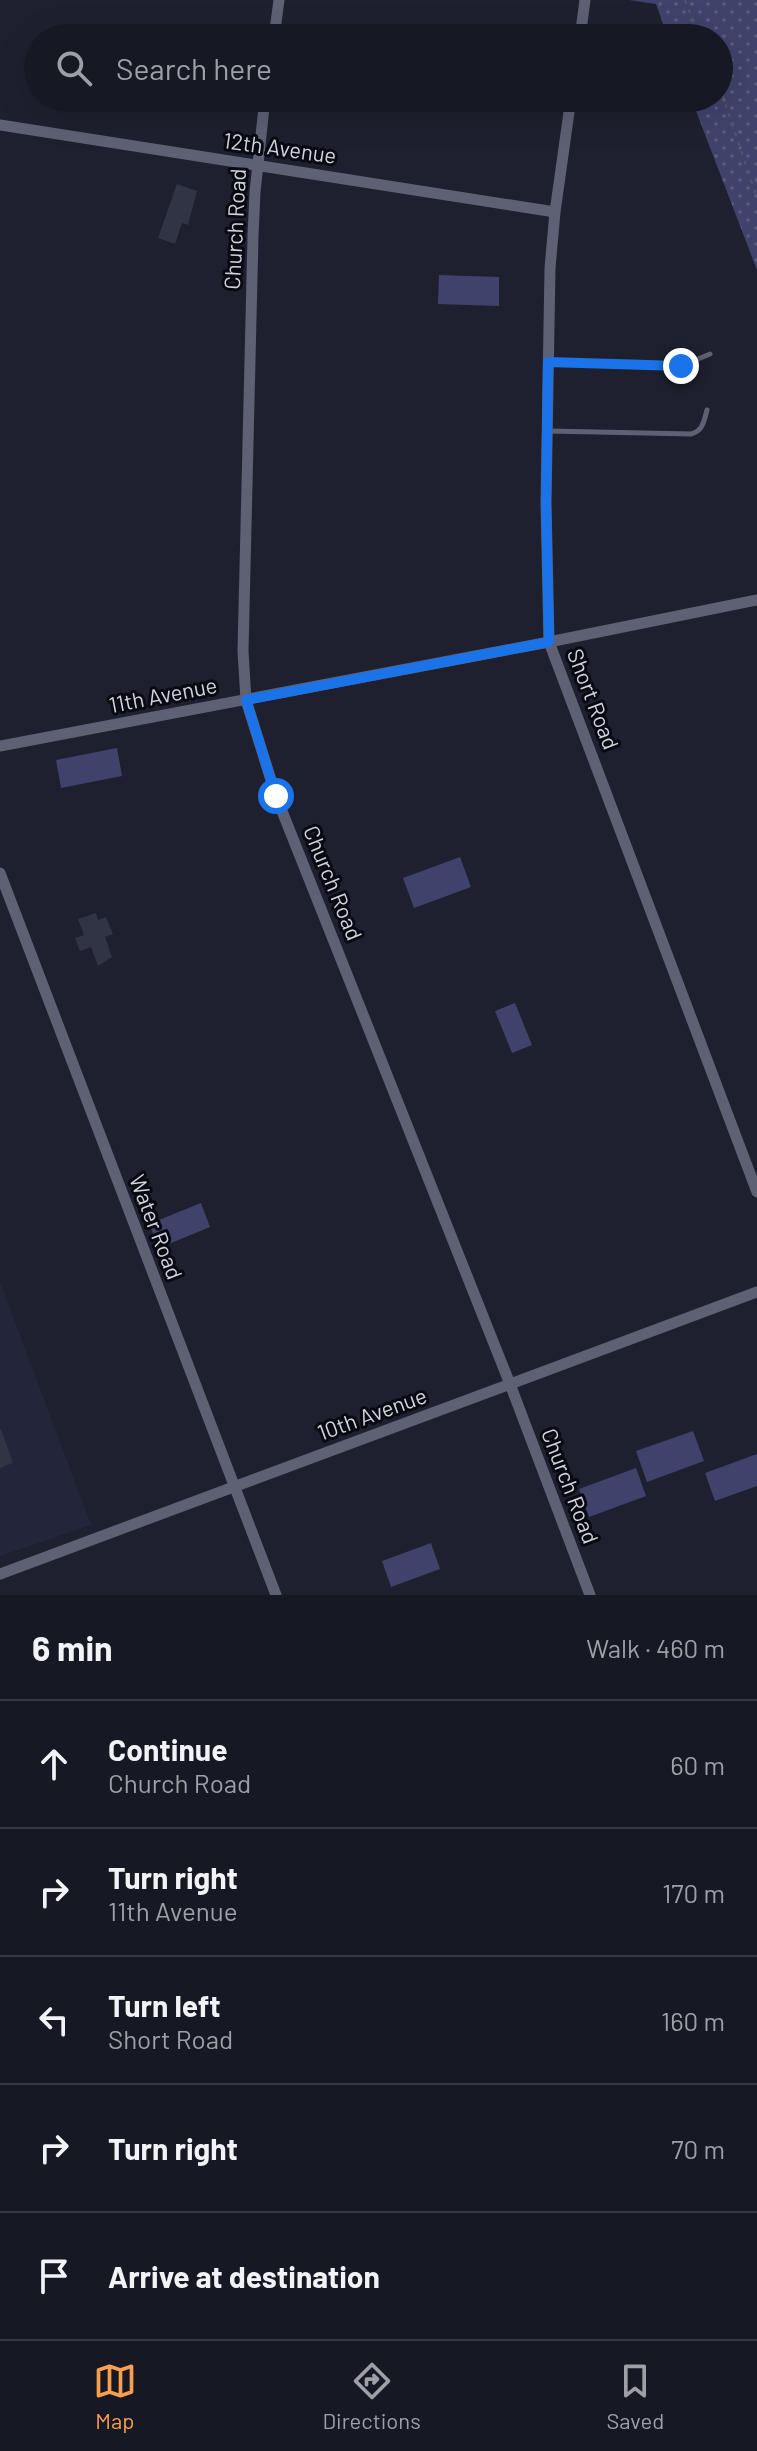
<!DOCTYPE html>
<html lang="en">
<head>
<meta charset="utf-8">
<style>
  body { margin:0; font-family:Barlow,sans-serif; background:#232530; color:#f1f3f6 }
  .stop { position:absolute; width:24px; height:24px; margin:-18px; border:6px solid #1a73e8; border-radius:50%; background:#fff }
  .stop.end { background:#1a73e8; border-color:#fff; box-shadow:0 2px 8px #0008 }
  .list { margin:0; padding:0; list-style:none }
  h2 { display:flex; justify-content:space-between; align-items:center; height:104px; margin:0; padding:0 32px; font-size:34px }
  h2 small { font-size:26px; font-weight:400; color:#9ea0a6 }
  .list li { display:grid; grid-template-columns:52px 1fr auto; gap:24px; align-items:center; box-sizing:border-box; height:128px; padding:0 32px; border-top:2px solid #353741 }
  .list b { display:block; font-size:30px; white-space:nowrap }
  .list p { margin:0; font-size:26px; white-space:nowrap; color:#9ea0a6 }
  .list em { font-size:26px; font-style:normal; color:#9ea0a6 }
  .icon { flex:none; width:44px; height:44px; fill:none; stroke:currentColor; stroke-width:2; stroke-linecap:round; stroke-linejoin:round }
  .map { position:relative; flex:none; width:757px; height:1595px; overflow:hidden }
  .search { position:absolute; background:#161823; box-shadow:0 8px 32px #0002; left:24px; right:24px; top:24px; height:88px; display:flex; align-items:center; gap:20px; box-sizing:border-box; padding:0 28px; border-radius:44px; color:#9ea0a6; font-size:30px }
  .sheet { height:744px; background:#161823 }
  nav { display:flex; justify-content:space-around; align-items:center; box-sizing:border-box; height:112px; border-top:2px solid #353741; background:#161823; font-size:22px; color:#9ea0a6 }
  nav a { display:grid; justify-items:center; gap:4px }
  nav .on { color:#fa9f4f }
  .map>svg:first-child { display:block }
  .built { fill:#23263b }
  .green { fill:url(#green-dots) }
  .pitch { fill:#3f436b }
  .building { fill:#313445 }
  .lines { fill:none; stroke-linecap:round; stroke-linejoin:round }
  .path { stroke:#545663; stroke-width:2; stroke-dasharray:4 6; stroke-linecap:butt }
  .service { stroke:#5e6174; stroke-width:5 }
  .minor { stroke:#5e6174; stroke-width:11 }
  .route { stroke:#1a73e8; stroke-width:10 }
  .labels { text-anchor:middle; stroke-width:6; stroke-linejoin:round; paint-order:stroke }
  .street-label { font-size:22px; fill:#d1d3dd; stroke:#090a11 }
</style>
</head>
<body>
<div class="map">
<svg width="757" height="1595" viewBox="0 0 757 1595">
  <defs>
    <pattern id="green-dots" width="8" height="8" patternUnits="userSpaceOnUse" patternTransform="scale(2)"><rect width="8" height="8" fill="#3f436b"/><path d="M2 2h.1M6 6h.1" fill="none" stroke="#5a5d80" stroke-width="1.8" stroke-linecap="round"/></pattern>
  </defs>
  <rect width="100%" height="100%" fill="#1e202f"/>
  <path class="built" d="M0,1282L91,1525L0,1556Z"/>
  <path class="green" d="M629,0H757V270L691,98H719V38H668L656,4Z"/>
  <path class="pitch" d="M439,275L499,277V306L438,304Z
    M117,748L122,776L61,788L56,760Z
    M460,857L471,887L414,908L403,878Z
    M515,1003L532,1045L512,1053L495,1011Z
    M201,1203L210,1227L159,1248L149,1224Z
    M693,1431L704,1461L647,1482L636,1451Z
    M757,1454V1486L715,1501L705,1473Z
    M636,1468L646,1496L589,1517L579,1489Z
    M431,1543L440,1569L391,1587L382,1561Z"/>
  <path class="building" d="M177,184L197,191L188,225L182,223L175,244L158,238Z
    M96,913L98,920L106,917L113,934L105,937L112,957L98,966L91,947L80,951L75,938L84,935L78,919Z
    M1,1429L13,1463L0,1468V1430Z"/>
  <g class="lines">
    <path class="path" d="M685,0L700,38
      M719,85L757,198"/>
    <path class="service" d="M549,362L681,366L710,354
      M549,431L691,434C703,431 704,421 707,410"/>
    <path class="minor" d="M274,38L279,0
      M580,38L585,0
      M265,98L255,192L253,236L243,651L246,700L276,796L510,1384L590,1595
      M571,98L555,212L550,268L546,502L549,642L757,1192
      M0,125L555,212
      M0,746L549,642L757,600
      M0,873L276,1595
      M0,1574L757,1292"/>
  </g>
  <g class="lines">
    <path class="route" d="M276,796L246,700L549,642L546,502L548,362L681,366"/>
  </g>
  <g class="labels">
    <g class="street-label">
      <text transform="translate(280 148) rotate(8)" y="8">12th Avenue</text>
      <text transform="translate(235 229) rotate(-87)" y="8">Church Road</text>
      <text transform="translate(163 695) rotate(-11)" y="8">11th Avenue</text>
      <text transform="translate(593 699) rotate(69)" y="8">Short Road</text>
      <text transform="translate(333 883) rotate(68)" y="8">Church Road</text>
      <text transform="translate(156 1227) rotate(69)" y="8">Water Road</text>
      <text transform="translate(372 1414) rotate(-20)" y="8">10th Avenue</text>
      <text transform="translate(570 1486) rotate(69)" y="8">Church Road</text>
    </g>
  </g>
</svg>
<div class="stop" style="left:276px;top:796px"></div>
<div class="stop end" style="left:681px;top:366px"></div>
<div class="search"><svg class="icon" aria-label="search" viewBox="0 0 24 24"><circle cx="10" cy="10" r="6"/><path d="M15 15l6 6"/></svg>Search here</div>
</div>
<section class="sheet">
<h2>6 min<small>Walk · 460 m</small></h2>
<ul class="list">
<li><svg class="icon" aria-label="ahead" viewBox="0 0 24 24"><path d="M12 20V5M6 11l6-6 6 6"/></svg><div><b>Continue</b><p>Church Road</p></div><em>60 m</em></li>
<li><svg class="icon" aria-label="right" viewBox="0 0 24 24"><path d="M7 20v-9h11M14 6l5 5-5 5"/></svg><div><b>Turn right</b><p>11th Avenue</p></div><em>170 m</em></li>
<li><svg class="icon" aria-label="left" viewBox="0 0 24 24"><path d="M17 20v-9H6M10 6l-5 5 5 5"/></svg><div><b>Turn left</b><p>Short Road</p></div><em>160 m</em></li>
<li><svg class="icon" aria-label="right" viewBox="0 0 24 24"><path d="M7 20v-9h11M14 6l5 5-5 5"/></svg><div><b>Turn right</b></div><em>70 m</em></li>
<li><svg class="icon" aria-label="arrive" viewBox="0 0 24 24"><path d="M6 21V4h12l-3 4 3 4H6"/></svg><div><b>Arrive at destination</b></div></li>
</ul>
</section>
<nav>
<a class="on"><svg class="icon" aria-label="map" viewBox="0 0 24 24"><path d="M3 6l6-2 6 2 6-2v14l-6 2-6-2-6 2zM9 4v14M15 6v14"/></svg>Map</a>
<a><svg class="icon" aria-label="directions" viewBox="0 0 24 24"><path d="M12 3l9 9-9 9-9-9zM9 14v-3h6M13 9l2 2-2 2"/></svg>Directions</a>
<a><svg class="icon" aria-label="saved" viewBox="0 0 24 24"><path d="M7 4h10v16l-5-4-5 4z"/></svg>Saved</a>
</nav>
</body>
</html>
